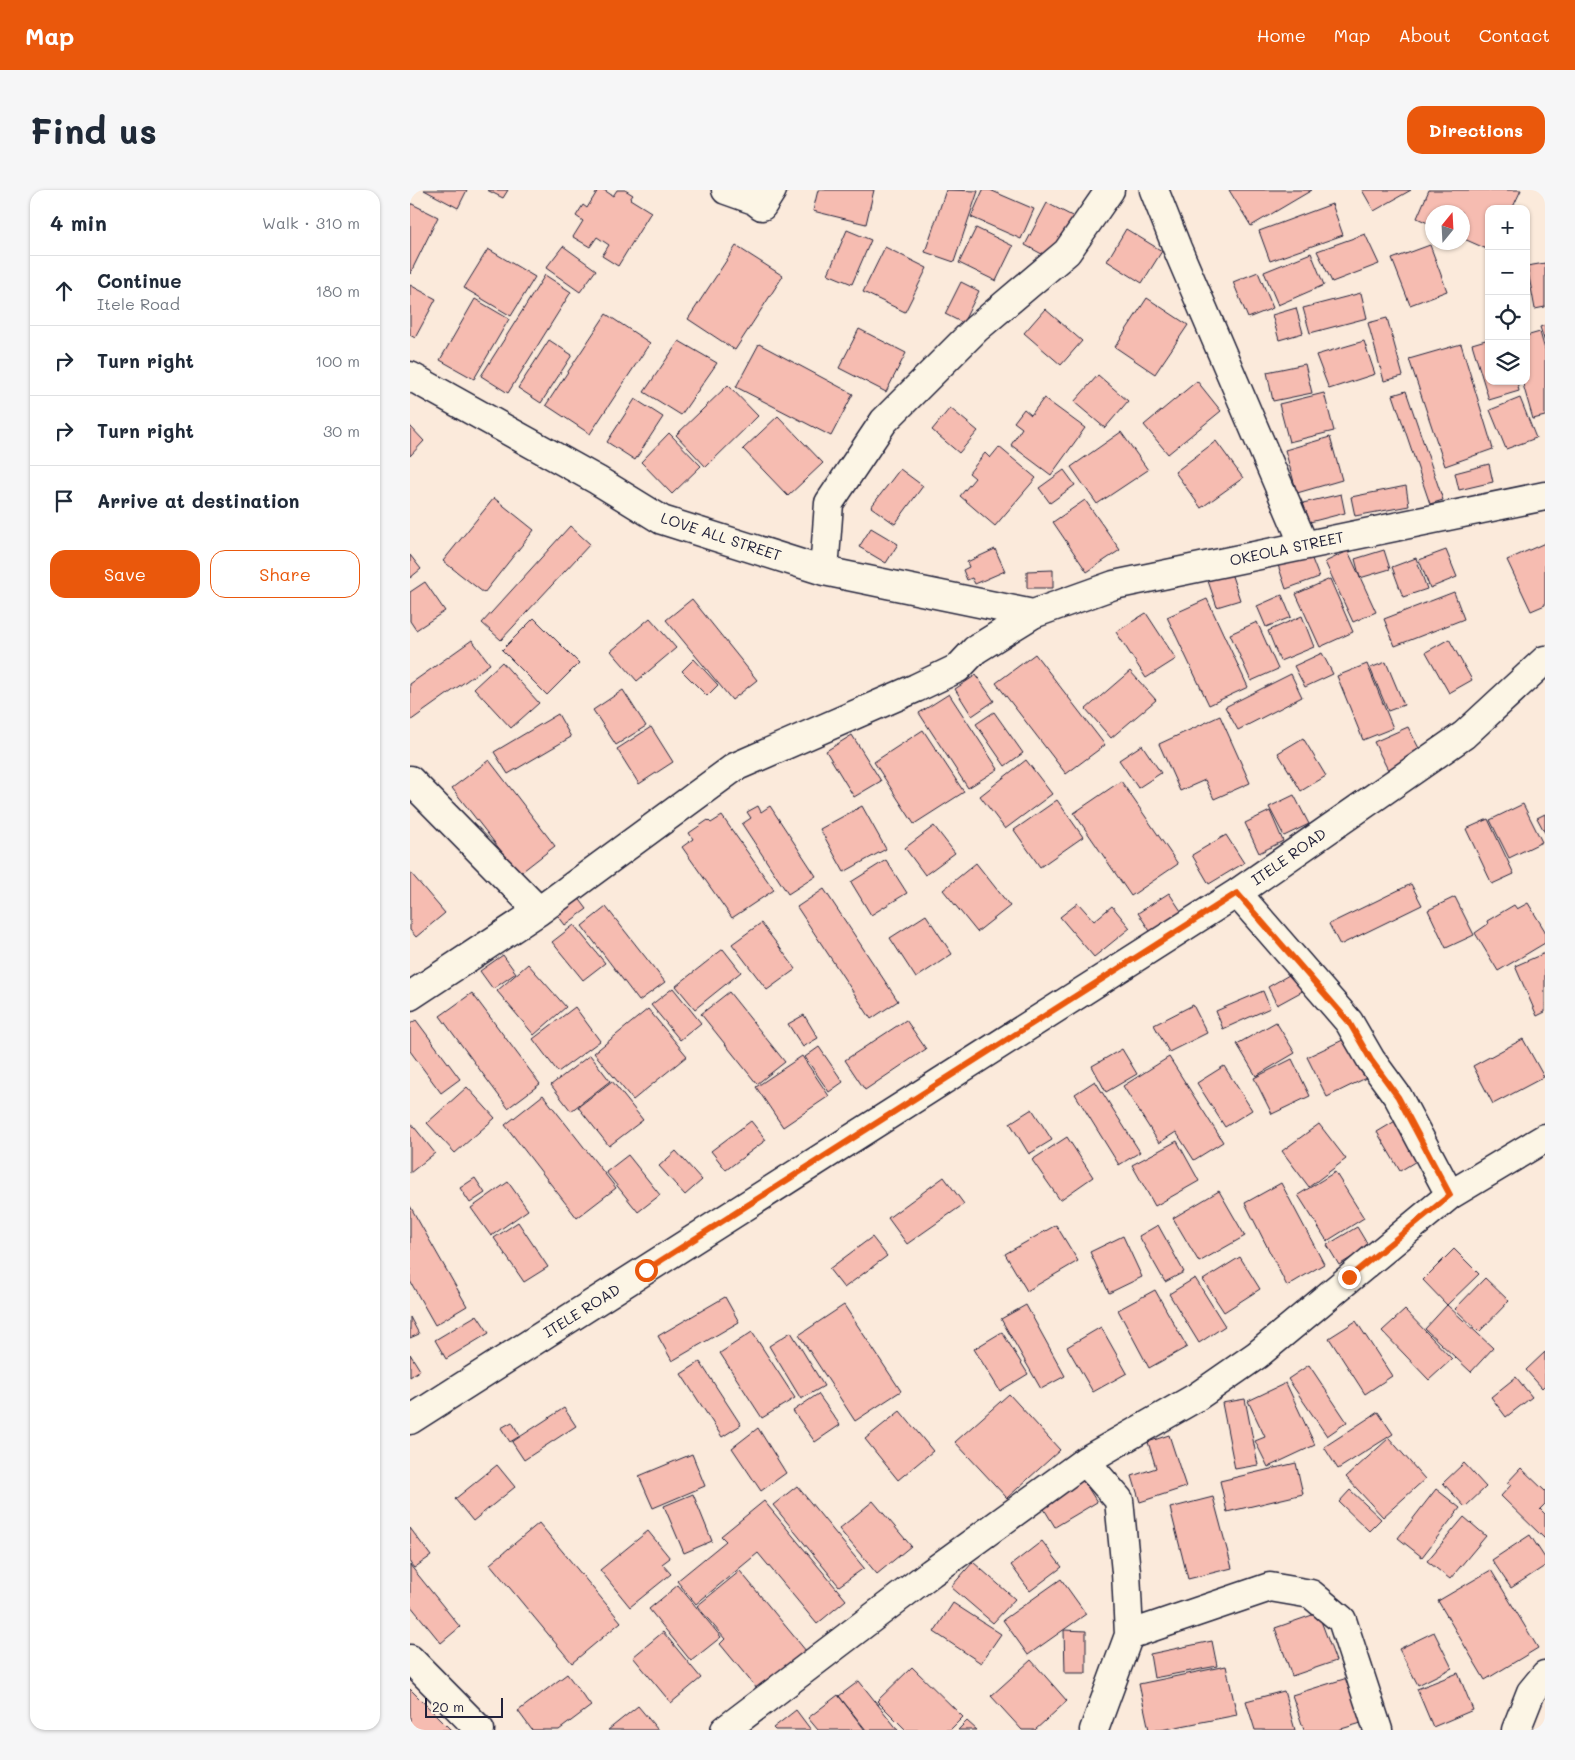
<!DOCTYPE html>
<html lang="en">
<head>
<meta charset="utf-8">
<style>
  body { margin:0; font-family:Mali,sans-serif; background:#f6f6f7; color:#1f2937 }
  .controls { position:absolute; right:15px; top:15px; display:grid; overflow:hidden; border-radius:10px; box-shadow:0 1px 4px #0004 }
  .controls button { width:45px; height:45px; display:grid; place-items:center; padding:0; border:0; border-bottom:1px solid #e0e1e3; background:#fff; color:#1f2937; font:25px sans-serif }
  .compass { position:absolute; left:1015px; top:15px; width:45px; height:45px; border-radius:50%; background:#fff; box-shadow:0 1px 4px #0004; rotate:18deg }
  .scale { position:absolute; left:15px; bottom:12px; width:78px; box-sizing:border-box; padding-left:5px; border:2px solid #22223b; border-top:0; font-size:14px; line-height:18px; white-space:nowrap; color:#22223b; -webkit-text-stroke:4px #fcf5e5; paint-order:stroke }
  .stop { position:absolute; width:15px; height:15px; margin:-11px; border:4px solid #ea580c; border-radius:50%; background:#fff }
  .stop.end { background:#ea580c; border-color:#fff; box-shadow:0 1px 5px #0008 }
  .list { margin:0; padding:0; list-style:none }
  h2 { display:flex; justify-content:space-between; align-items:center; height:65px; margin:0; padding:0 20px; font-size:21px }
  h2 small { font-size:16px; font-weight:400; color:#747a83 }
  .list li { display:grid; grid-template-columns:32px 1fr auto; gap:15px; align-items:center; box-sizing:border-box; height:70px; padding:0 20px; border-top:1px solid #e0e1e3 }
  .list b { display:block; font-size:19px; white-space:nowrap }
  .list p { margin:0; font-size:16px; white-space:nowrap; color:#747a83 }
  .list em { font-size:16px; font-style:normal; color:#747a83 }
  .actions { display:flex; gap:10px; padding:15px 20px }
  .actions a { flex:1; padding:11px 0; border:1px solid #ea580c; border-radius:15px; text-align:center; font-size:18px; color:#ea580c }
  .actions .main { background:#ea580c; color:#fff }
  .icon { flex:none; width:28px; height:28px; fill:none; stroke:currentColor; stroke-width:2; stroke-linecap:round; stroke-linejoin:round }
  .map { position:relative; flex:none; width:1135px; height:1540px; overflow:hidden; border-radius:15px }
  header { display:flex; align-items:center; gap:30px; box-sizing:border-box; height:70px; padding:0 25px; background:#ea580c; color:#fff }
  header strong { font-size:24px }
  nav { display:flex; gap:28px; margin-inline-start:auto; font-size:18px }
  .intro { display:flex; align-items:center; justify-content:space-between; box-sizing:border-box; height:120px; padding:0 30px }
  h1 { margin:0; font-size:35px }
  .button { padding:12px 22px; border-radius:15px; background:#ea580c; color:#fff; font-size:18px; font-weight:700 }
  main { display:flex; gap:30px; padding:0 30px }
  aside { flex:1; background:#fff; border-radius:15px; box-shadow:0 1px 4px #0004 }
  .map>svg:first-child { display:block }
  .building { fill:#f6bcb1; stroke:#22223b }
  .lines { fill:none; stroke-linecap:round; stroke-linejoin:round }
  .minor-casing { stroke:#22223b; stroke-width:31 }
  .minor { stroke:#fcf5e5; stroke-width:28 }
  .route { stroke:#ea580c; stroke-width:6 }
  .labels { text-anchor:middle; stroke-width:4.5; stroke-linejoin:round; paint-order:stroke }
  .street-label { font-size:15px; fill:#22223b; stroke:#fcf5e5 }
</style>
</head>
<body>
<header>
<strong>Map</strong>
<nav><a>Home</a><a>Map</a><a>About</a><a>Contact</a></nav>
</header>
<div class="intro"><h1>Find us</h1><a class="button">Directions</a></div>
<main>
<aside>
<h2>4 min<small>Walk · 310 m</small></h2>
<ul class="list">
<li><svg class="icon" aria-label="ahead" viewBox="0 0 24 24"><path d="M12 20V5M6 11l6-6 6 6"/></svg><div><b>Continue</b><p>Itele Road</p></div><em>180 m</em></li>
<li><svg class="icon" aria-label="right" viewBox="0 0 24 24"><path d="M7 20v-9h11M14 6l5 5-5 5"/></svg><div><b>Turn right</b></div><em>100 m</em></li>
<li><svg class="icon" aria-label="right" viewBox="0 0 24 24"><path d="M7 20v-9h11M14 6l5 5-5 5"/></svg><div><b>Turn right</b></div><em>30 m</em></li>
<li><svg class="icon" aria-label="arrive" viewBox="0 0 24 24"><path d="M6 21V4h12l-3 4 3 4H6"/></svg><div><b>Arrive at destination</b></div></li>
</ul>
<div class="actions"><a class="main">Save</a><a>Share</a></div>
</aside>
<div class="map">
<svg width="1135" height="1540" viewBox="0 0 1135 1540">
  <rect width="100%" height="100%" fill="#fbeadb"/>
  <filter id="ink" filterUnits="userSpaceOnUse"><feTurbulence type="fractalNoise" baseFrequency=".02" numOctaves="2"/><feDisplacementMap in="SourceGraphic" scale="10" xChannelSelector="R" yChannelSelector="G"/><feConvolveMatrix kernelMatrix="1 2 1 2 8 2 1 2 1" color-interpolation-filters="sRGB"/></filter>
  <g filter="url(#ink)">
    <path class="building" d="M14,0H57L48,18Z
      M77,0H98L93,8Z
      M188,0H194L203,6L207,0H215L223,5L220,9L241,22L208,76L192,66L199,55L187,47L180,57L163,47L173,31L166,26L173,15L177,18Z
      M408,0H464L456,34L403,21Z
      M536,0L568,1L544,72L515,62Z
      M573,0H580L624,19L611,49L561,27Z
      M819,0H902L841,36Z
      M952,0H1001L964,21Z
      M1019,0H1111L1102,19H1079V60L1052,48V22H1022V35L1007,28Z
      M0,13L28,27L0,84Z
      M637,13L666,28L643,70L615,55Z
      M922,14L933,45L860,71L849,41Z
      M566,38L603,56L586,91L549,73Z
      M716,39L752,61L732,93L697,71Z
      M437,40L461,50L442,94L418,84Z
      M955,44L969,74L922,92L907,61Z
      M1020,55L1037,101L1000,115L982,69Z
      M153,56L186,80L170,102L136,78Z
      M326,56L373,86L325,160L278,129Z
      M475,57L517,78L495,122L453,102Z
      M78,59L125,87L101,126L54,98Z
      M901,63L914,95L868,115L854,82Z
      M1135,73V117L1125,119L1117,76Z
      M848,82L863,118L838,128L823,92Z
      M135,85L161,102L98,203L71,186Z
      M551,92L569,101L553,133L535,124Z
      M0,95L26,109L5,148L0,145Z
      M951,103L957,128L900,143L893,118Z
      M737,108L778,135L745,184L705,157Z
      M65,109L99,129L64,189L30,170Z
      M886,118L893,143L869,150L862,125Z
      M635,119L672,151L651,175L614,143Z
      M196,124L240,153L180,244L136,215Z
      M977,128L993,186L974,191L958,133Z
      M1135,135V152L1130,137Z
      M449,139L496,163L476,202L429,178Z
      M1130,142L1135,160V226L1123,229L1112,191H1116V146Z
      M1079,149V191H1107L1109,201L1079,210L1062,154Z
      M139,150L162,165L131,213L108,198Z
      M269,151L307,173L271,225L234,202Z
      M954,151L965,184L919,199L906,165Z
      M349,154L443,204L421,246L326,197Z
      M1051,154L1083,259L1035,276L999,169Z
      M895,174L902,203L863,211L857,182Z
      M688,185L718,211L695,238L664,212Z
      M787,191L811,221L758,264L734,235Z
      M318,195L348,226L296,277L266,245Z
      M996,201L1033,310L1020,314L983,205Z
      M914,203L924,241L879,252L869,214Z
      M634,208L675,238L641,285L601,255L612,238L604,232L614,219L621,225Z
      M1110,208L1126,248L1096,259L1080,220Z
      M225,209L253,227L225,270L197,252Z
      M540,218L568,241L549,263L522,240Z
      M368,226L413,273L378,306L333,259Z
      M0,236L14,251L0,266Z
      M711,242L738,280L687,314L661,277Z
      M259,243L291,276L262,304L231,272Z
      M920,247L932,290L887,303L875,260Z
      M806,251L833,288L791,318L765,282Z
      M589,257L626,288L585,336L550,306L565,288L559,283L575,263L580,268Z
      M1079,274L1083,292L1049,300L1045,283Z
      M490,279L513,296L485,334L461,317Z
      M654,280L665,295L640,313L629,298Z
      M996,296L999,316L945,326L941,307Z
      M931,304L935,323L900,332L893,313Z
      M84,308L124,340L74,403L33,371Z
      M675,310L710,360L677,382L643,332Z
      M160,336L180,354L91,450L72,433Z
      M461,338L488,354L476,373L449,357Z
      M1135,353V415L1121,421L1097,370Z
      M585,359L595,381L565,394L562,388L557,390L553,380L559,377L557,372Z
      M974,360L980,379L950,388L945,369Z
      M1036,360L1047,387L1020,398L1009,370Z
      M938,361L966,422L943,432L915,372Z
      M900,364L909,387L876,399L868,375Z
      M0,365L11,379L0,388Z
      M1006,368L1017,399L993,407L982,377Z
      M643,380V398H617V381Z
      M821,383L830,410L807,417L798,391Z
      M920,389L943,442L910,457L886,404Z
      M15,392L35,421L6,440L0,431V402Z
      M1044,402L1054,429L985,456L974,429Z
      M872,405L881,427L856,437L847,416Z
      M282,409L347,490L322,510L256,430Z
      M797,409L838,497L799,515L757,427Z
      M736,423L766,469L736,488L706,442Z
      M892,426L904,457L870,471L858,441Z
      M124,428L169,473L137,505L92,460Z
      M240,428L266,458L227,491L201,461Z
      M847,432L868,479L841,491L820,444Z
      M1039,449L1062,490L1039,503L1016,462Z
      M62,450L80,474L0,531V494Z
      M912,463L923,484L895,497L884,476Z
      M625,464L695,555L656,584L586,493Z
      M284,469L308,495L297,506L272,481Z
      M92,472L129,513L101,538L64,498Z
      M976,472L994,515L978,521L960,478Z
      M957,474L983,538L953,550L927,486Z
      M720,481L746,510L701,548L676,519Z
      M881,484L892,507L828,540L815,517Z
      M566,485L584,511L562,526L545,499Z
      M213,500L236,536L206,555L183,520Z
      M539,504L588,579L558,598L509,523Z
      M584,522L613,563L595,576L566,534Z
      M148,524L161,547L98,584L84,562Z
      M810,526L840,593L804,609L795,590L770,601L749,554Z
      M241,537L263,572L229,594L207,559Z
      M998,537L1012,564L978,580L964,552Z
      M513,540L554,602L504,634L464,572Z
      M442,545L471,591L444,607L416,561Z
      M893,548L916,586L891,601L868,563Z
      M732,555L751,583L728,598L709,570Z
      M79,570L145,656L109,684L42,598Z
      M616,570L642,604L595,639L570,606Z
      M711,591L768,674L721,706L664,623Z
      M884,605L899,634L874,646L859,617Z
      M647,610L673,647L630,677L604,640Z
      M1113,614L1132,652L1099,668L1080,630Z
      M348,616L351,622L360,616L406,686L378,704L332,634L341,628L337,622Z
      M452,616L476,659L434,682L410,639Z
      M860,621L873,651L849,663L835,633Z
      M1135,624V643L1127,628Z
      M312,626L364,700L322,728L272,657L283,649L279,643L298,630L301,633Z
      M1078,629L1104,684L1082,694L1056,639Z
      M524,636L545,663L515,685L495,658Z
      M816,645L834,673L799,694L782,665Z
      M476,670L497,703L461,725L441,692Z
      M566,673L600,716L567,742L533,700Z
      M0,682L35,723L6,747L0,740Z
      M1001,694L1012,715L930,755L919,734Z
      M414,699L488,811L461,829L387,717Z
      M165,703L177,719L155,735L143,719Z
      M759,703L775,727L744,747L728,723Z
      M1045,707L1064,745L1036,758L1018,720Z
      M668,713L684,731L702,716L720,738L684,767L650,727Z
      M1118,713L1135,741V753L1088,781L1065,743L1078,734L1077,731L1104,715L1107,719Z
      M196,717L255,792L229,811L172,736Z
      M516,725L542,764L506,788L480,748Z
      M351,733L386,779L357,800L322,754Z
      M164,735L195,773L173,790L142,752Z
      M313,759L331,782L285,819L266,796Z
      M1135,763V822L1127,826L1105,776Z
      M93,765L106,783L83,799L70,781Z
      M900,773L909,792L867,815L858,797Z
      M118,774L156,817L124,845L87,801Z
      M263,798L291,833L270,850L241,815Z
      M853,801L860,818L813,839L806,821Z
      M319,802L375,872L347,894L291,824Z
      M62,803L130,894L98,918L30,826Z
      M783,815L797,843L759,862L744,835Z
      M165,817L190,851L148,882L123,849Z
      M238,819L277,866L223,910L184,863Z
      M394,825L408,848L393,857L378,834Z
      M6,830L50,889L31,903L0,861V834Z
      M496,830L516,859L455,900L435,870Z
      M866,832L885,863L846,886L827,854Z
      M937,848L956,888L917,907L897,867Z
      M1113,849L1134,887L1083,914L1063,876Z
      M409,857L433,892L419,902L395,867Z
      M712,859L727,884L696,902L682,876Z
      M180,865L200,891L161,921L141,895Z
      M392,866L419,906L373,937L346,897Z
      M759,867L813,952L784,970L766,942L749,953L713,896Z
      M882,869L900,906L862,924L844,888Z
      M814,876L842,920L815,937L787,893Z
      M202,891L233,930L199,956L168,917Z
      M685,891L730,962L709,975L665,904Z
      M57,897L85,928L45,963L17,933Z
      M133,905L206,998L167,1028L95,935Z
      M622,919L642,950L619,964L600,933Z
      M992,927L1016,965L990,981L967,942Z
      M341,931L356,950L316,980L301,961Z
      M0,932L25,963L0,983Z
      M909,934L936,969L899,997L872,961Z
      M657,947L683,987L650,1010L622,970Z
      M767,951L789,991L745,1016L722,975Z
      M266,961L292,990L275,1005L249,976Z
      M218,965L250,1005L228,1022L196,982Z
      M925,982L954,1028L917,1051L888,1005Z
      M534,987L554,1014L497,1054L478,1028Z
      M65,988L75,1003L60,1013L50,998Z
      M98,992L118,1020L81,1046L61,1018Z
      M871,993L914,1074L877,1096L835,1013Z
      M809,1001L835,1046L789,1072L763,1028Z
      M0,1016L57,1116L25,1135L0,1091Z
      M108,1032L138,1077L114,1092L84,1048Z
      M646,1035L668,1071L617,1101L595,1064Z
      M748,1035L774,1082L755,1092L729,1046Z
      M947,1037L959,1057L929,1075L917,1055Z
      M713,1046L732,1087L699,1103L680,1062Z
      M462,1047L477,1066L434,1098L419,1079Z
      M1044,1059L1069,1084L1037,1115L1013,1090Z
      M830,1067L850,1099L814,1122L793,1090Z
      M785,1088L815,1136L789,1153L759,1104Z
      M1075,1088L1099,1111L1069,1142L1045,1119Z
      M745,1100L777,1157L739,1178L708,1120Z
      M315,1107L329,1132L262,1171L248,1146Z
      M434,1115L491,1201L445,1231L389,1145Z
      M616,1115L655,1186L631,1199L591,1129Z
      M1037,1115L1083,1158L1061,1182L1015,1139Z
      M995,1120L1042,1169L1019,1190L972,1141Z
      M67,1125L79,1143L36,1169L25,1150Z
      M0,1127L9,1144L0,1148Z
      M946,1131L982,1186L955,1204L919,1148Z
      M691,1137L717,1183L683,1202L657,1157Z
      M342,1142L385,1208L352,1228L310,1163Z
      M381,1142L414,1196L391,1209L359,1156Z
      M592,1142L618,1184L590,1201L564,1159Z
      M1135,1162V1195L1132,1198L1116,1180Z
      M0,1164L10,1180L0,1187Z
      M290,1172L331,1235L312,1247L271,1184Z
      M899,1175L937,1232L917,1246L878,1189Z
      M1106,1187L1122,1207L1096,1227L1081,1207Z
      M876,1193L905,1255L858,1277L845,1251L855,1247L838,1211Z
      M408,1204L430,1235L405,1252L383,1221Z
      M599,1204L650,1260L597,1308L545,1252Z
      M835,1209L848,1275L825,1279L812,1213Z
      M154,1218L166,1236L114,1270L102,1252Z
      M490,1221L523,1261L488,1290L455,1249Z
      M968,1222L983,1244L928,1279L914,1257Z
      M102,1232L110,1246L100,1252L91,1238Z
      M348,1238L376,1283L351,1301L322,1258Z
      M759,1245L776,1297L730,1312L722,1286L746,1278L738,1252Z
      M979,1248L1015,1289L973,1327L936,1287Z
      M282,1264L295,1296L243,1318L229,1286Z
      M886,1273L893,1304L817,1322L810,1291Z
      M1054,1273L1076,1297L1055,1317L1033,1293Z
      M87,1275L105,1297L63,1331L45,1309Z
      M1111,1278L1135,1301V1314L1130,1319L1135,1324V1349L1091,1306L1101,1295L1097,1293Z
      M673,1290L687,1312L645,1337L631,1314Z
      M387,1296L454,1378L429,1396L363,1315Z
      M1026,1299L1050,1318L1012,1367L988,1348Z
      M940,1300L971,1329L959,1341L929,1312Z
      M283,1304L302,1351L274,1363L254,1316Z
      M803,1307L822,1378L778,1389L760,1318Z
      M354,1311L436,1410L407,1434L348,1363L286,1414L267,1391L316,1351L311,1346Z
      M463,1311L501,1356L467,1384L429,1339Z
      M1054,1327L1076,1346L1040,1389L1017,1371Z
      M129,1333L211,1432L162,1473L80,1374Z
      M0,1338L21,1366L4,1378L0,1373Z
      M238,1341L260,1368L252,1374L261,1384L220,1417L190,1380Z
      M1120,1345L1135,1368V1376L1101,1398L1082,1370Z
      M632,1351L652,1377L620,1401L601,1375Z
      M563,1372L605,1409L583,1433L541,1397Z
      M0,1375L50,1437L31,1453L0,1415Z
      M1081,1380L1128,1458L1075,1490L1028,1411Z
      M330,1381L401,1467L353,1506L310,1454L315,1449L287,1416Z
      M651,1389L676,1424L618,1465L593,1430Z
      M268,1395L311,1447L281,1471L239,1419Z
      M543,1413L591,1444L571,1473L524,1442Z
      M908,1423L926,1471L882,1486L865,1438Z
      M654,1440L676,1441V1483H655Z
      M253,1442L291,1488L261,1513L223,1467Z
      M1024,1442L1042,1478L1008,1495L989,1459Z
      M802,1451L807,1476L744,1488L740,1464Z
      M621,1470L657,1511L625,1540H612L581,1506Z
      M816,1476L827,1525L751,1540H739L729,1494Z
      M502,1477L553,1527L540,1540H496L467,1511Z
      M1048,1483L1063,1520L1023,1537L1007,1499Z
      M157,1484L181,1516L149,1540H122L108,1521Z
      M947,1485L961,1530L928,1540H894L882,1505Z
      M449,1491L488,1540H456L429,1506Z
      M0,1499L41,1540H0Z
      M874,1501L885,1540H845L836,1511Z
      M428,1505L455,1540H408L398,1528Z
      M228,1516L248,1540H198Z
      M386,1520L401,1540H365L363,1538Z
      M557,1531L567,1540H548Z"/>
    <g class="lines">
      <g class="minor-casing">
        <path id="minor" d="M316,0L344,10L352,16L362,0
          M744,0L767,58L894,355
          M0,186L187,290L252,330L414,381L623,424
          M414,381L419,313L474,231L566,139L657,62L700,0
          M0,590L129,721L325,577L506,498L548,478L565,460L623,424L704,395L1135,306
          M827,703L939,832L961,870L988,907L1040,1005
          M0,806L129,721
          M0,1230L827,703L1054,545L1135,470
          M675,1271L709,1310L716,1382L719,1445L684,1540
          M719,1445L860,1397L901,1404L932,1430L968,1540
          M0,1469L70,1540
          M315,1540L521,1383L675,1271L785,1208L847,1165L1040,1005L1135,948
          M1106,1540L1121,1502L1135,1485"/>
      </g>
      <use href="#minor" class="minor"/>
    </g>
  </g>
  <g class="lines" filter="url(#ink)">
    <path class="route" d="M236,1080L827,703L939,832L961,870L988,907L1040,1005L939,1087"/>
  </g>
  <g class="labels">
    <g class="street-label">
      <text transform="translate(311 347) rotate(18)" y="5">LOVE ALL STREET</text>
      <text transform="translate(877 359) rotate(-12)" y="5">OKEOLA STREET</text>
      <text transform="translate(879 667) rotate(-35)" y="5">ITELE ROAD</text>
      <text transform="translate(172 1121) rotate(-32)" y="5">ITELE ROAD</text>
    </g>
  </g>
</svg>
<div class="controls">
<button>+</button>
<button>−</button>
<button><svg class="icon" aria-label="locate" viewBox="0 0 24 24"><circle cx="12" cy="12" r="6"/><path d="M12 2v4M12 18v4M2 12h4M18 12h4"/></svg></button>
<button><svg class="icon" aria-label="layers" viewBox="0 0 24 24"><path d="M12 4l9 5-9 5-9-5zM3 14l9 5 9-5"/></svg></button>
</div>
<svg class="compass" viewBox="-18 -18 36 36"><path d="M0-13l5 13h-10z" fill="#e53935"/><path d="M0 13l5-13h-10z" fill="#747a83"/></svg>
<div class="scale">20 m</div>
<div class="stop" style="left:236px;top:1080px"></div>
<div class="stop end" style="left:939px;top:1087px"></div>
</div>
</main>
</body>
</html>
